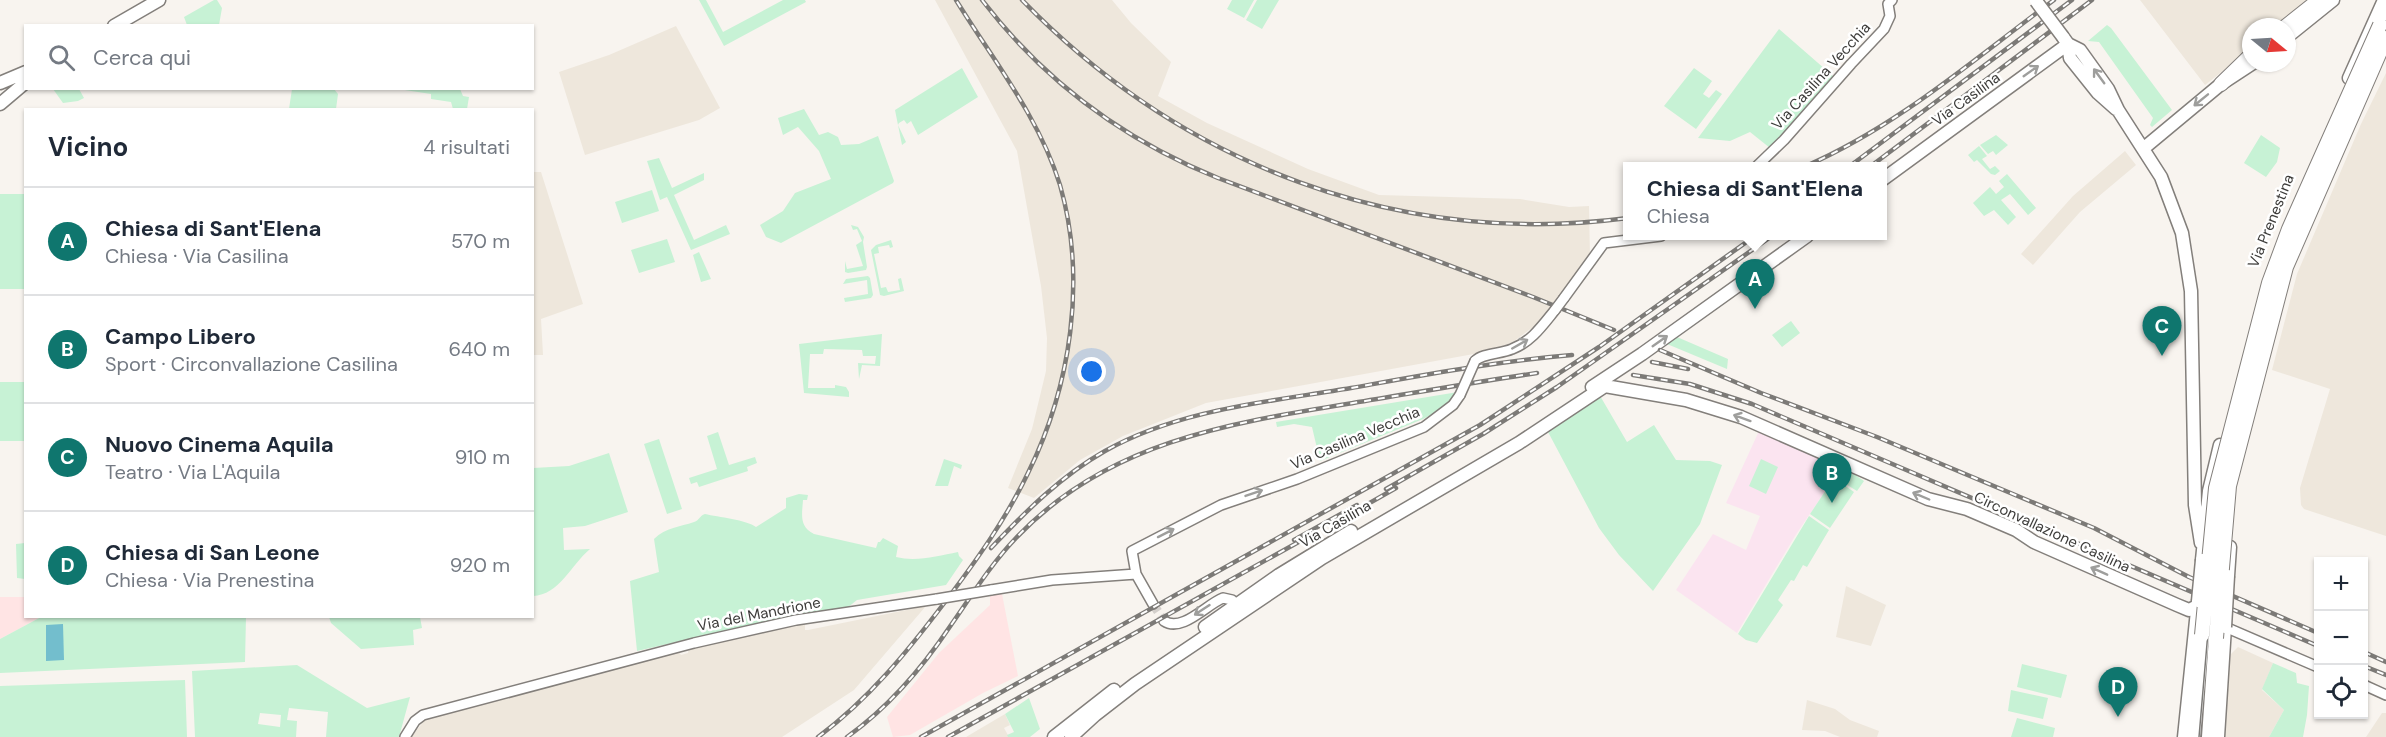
<!DOCTYPE html>
<html lang="it">
<head>
<meta charset="utf-8">
<style>
  body { margin:0; font-family:"DM Sans",sans-serif; background:#f2f2f3; color:#1f2937 }
  .controls { position:absolute; right:18px; bottom:18px; display:grid; overflow:hidden; border-radius:0px; box-shadow:0 2px 4px #0004 }
  .controls button { width:54px; height:54px; display:grid; place-items:center; padding:0; border:0; border-bottom:2px solid #e0e1e3; background:#fff; color:#1f2937; font:30px sans-serif }
  .compass { position:absolute; left:2242px; top:18px; width:54px; height:54px; border-radius:50%; background:#fff; box-shadow:0 2px 4px #0004; rotate:108deg }
  .you { position:absolute; left:1092px; top:372px; width:21px; height:21px; margin:-15px; border:4px solid #fff; border-radius:50%; background:#1a73e8; box-shadow:0 0 0 9px #1a73e833 }
  .badge { display:grid; place-items:center; width:39px; height:39px; border-radius:50%; background:#0f766e; color:#fff; font-size:20px; font-weight:700 }
  .pin { position:absolute; translate:-50% -50px; filter:drop-shadow(0 2px 3px #0008) }
  .pin::after { content:''; position:absolute; top:32px; width:21px; height:18px; background:inherit; clip-path:polygon(0 0,100% 0,50% 100%) }
  .popup { position:absolute; left:1623px; top:162px; width:264px; height:78px; box-sizing:border-box; display:grid; place-content:center; border-radius:0px; background:#fff; filter:drop-shadow(0 2px 4px #0005); font-size:20px; white-space:nowrap; color:#747a83 }
  .popup b { font-size:22px; color:#1f2937 }
  .popup::after { content:''; position:absolute; left:50%; top:100%; margin-left:-12px; border:12px solid transparent; border-top-color:#fff }
  .list { margin:0; padding:0; list-style:none }
  h2 { display:flex; justify-content:space-between; align-items:center; height:78px; margin:0; padding:0 24px; font-size:26px }
  h2 small { font-size:20px; font-weight:400; color:#747a83 }
  .list li { display:grid; grid-template-columns:39px 1fr auto; gap:18px; align-items:center; box-sizing:border-box; height:108px; padding:0 24px; border-top:2px solid #e0e1e3 }
  .list b { display:block; font-size:22px; white-space:nowrap }
  .list p { margin:0; font-size:20px; white-space:nowrap; color:#747a83 }
  .list em { font-size:20px; font-style:normal; color:#747a83 }
  .icon { flex:none; width:33px; height:33px; fill:none; stroke:currentColor; stroke-width:2; stroke-linecap:round; stroke-linejoin:round }
  .map { position:relative; flex:none; width:2386px; height:737px; overflow:hidden }
  .search { position:absolute; background:#fff; box-shadow:0 2px 4px #0004; left:24px; top:24px; width:510px; height:66px; display:flex; align-items:center; gap:15px; box-sizing:border-box; padding:0 21px; border-radius:0px; color:#747a83; font-size:22px }
  .panel { position:absolute; background:#fff; box-shadow:0 2px 4px #0004; left:24px; top:108px; width:510px; height:510px; border-radius:0px }
  .map>svg:first-child { display:block }
  .built { fill:#eee7dc }
  .industrial { fill:#ffe4e4 }
  .education { fill:#fbe4f0 }
  .green { fill:#c7f2d5; fill-rule:evenodd }
  .water { fill:#73becd }
  .lines { fill:none; stroke-linecap:round; stroke-linejoin:round }
  .minor-tunnel { stroke:#d3cfcb; stroke-width:9; stroke-dasharray:9 4.5; stroke-linecap:butt }
  .minor-casing { stroke:#837f7b; stroke-width:12 }
  .major-casing { stroke:#837f7b; stroke-width:15 }
  .highway-casing { stroke:#837f7b; stroke-width:16 }
  .minor { stroke:#fff; stroke-width:9 }
  .major { stroke:#fff; stroke-width:12 }
  .highway { stroke:#fff; stroke-width:14 }
  .tram { stroke:#7c7a77; stroke-width:1.5 }
  .rail-casing { stroke:#7c7a77; stroke-width:4.5 }
  .rail { stroke:#fff; stroke-width:2; stroke-dasharray:7; stroke-linecap:butt }
  .minor-bridge-casing { stroke:#837f7b; stroke-width:12; stroke-linecap:butt }
  .major-bridge-casing { stroke:#837f7b; stroke-width:15; stroke-linecap:butt }
  .highway-bridge-casing { stroke:#837f7b; stroke-width:16; stroke-linecap:butt }
  .minor-bridge { stroke:#fff; stroke-width:9 }
  .major-bridge { stroke:#fff; stroke-width:12 }
  .highway-bridge { stroke:#fff; stroke-width:14 }
  .oneway { stroke:#9e9e9c }
  .labels { text-anchor:middle; stroke-width:5; stroke-linejoin:round; paint-order:stroke }
  .street-label { font-size:15px; fill:#3d3c3a; stroke:#fff }
</style>
</head>
<body>
<div class="map">
<svg width="2386" height="737" viewBox="0 0 2386 737">
  <rect width="100%" height="100%" fill="#f8f4ef"/>
  <path class="built" d="M935,0H1112L1131,23L1171,62L1158,96L1207,123L1308,169L1379,195L1520,199L1569,207L1589,206L1590,257L1544,319L1513,342L1490,351L1206,403L1123,436L1080,460L1034,498L1008,488L1032,429L1046,371L1047,338L1041,286L1017,151Z
    M2140,0H2311L2278,27H2251V49L2205,85Z
    M676,26L720,108L699,120L585,155L559,72L609,55Z
    M2386,73V536L2304,509L2301,505L2300,488L2330,389L2272,370L2297,274L2361,124Z
    M2125,151L2136,165L2080,212L2033,265L2021,254L2073,196Z
    M532,172H541L583,304L541,319L543,355H533Z
    M1846,586L1886,605L1871,646L1836,637Z
    M926,606L854,690L782,737H411L424,721L438,715L678,651L681,655L688,653L689,648L805,622V630H808Z
    M2238,647L2273,663L2262,690L2284,710L2269,737H2223L2230,655Z
    M1807,700L1835,709L1850,720L1879,731L1877,737H1840L1825,731L1802,730Z
    M2382,713H2386V737H2366Z
    M1005,714L1010,725L1004,728L1009,737H966Z"/>
  <path class="industrial" d="M1002,594L1018,676L983,693L910,735L893,737L887,717L939,653L990,605V595Z
    M0,597H25L26,616L41,617L0,639Z"/>
  <path class="education" d="M1759,431L1842,466L1795,536L1737,633L1676,590L1713,534L1746,550L1760,516L1726,503Z"/>
  <path class="green" d="M214,0H217L222,8L219,25H187L184,17Z
    M699,0H706L723,32L783,0H805L806,2L724,46Z
    M1232,0H1254L1244,18L1227,9Z
    M1257,0H1279L1262,29L1246,20Z
    M2107,25L2111,28L2172,110L2152,127L2150,125L2153,118L2099,42L2088,41Z
    M1779,29L1833,76L1770,148L1750,132L1730,141L1698,138Z
    M962,68L978,97L918,135L911,121L907,124L904,120L899,123L898,125L906,142L902,145L895,110Z
    M1694,68L1712,81L1703,94L1709,98L1716,90L1722,94L1696,129L1664,106Z
    M53,89H79L84,98L78,101L63,103Z
    M292,89H334L338,94L336,109H289Z
    M398,89H460L463,96L469,97L467,109H453L451,102L431,99V94Z
    M804,109L819,135L828,132L838,137L841,145L859,144L878,136L894,181L893,183L781,243L766,237L760,225L783,211L795,193L831,179L819,151L798,127L783,135L778,118Z
    M1996,135L2008,145L1996,155L1993,151L1988,154L1980,145Z
    M2261,135L2280,148L2277,162L2266,177L2244,163Z
    M1979,146L1987,156L1982,159L1990,169L1995,166L2000,171L1995,175L1991,174L1977,160L1974,162L1968,155Z
    M659,158L672,188L704,173V180L674,195L694,240L726,225L730,234L691,250L667,197L660,200L647,161Z
    M2007,174L2036,208L2028,215L2010,194L2001,200L2016,217L2008,225L1994,210L1984,216L1973,203L1990,187L1996,194L2004,187L1999,181Z
    M652,190L659,211L622,223L615,202Z
    M0,194H25V289H0Z
    M851,225L858,227L864,237L863,242L867,267L866,270L848,273L845,272V261L847,269L863,266L856,245L862,241L857,229L853,230Z
    M667,239L675,262L639,273L631,250Z
    M891,240L893,247L890,248L889,245L878,247L879,253L874,254L881,288L886,287L888,292L900,290L898,279L901,278L904,291L884,296L880,295L871,250L876,245Z
    M699,252L711,279L701,282L693,255Z
    M868,276L870,278L873,295L871,298L845,302L844,298L868,294L867,280L843,284L846,279Z
    M1791,321L1800,333L1782,347L1772,335Z
    M882,334L880,366L862,365L859,379L858,363L875,364L876,356H863L862,350L824,349L823,354H810L808,388H835V385L846,387L849,392V397L804,393L799,344Z
    M1677,337L1728,359L1727,369L1667,344Z
    M0,382H25V441H0Z
    M1458,392L1446,407L1423,419L1320,461L1312,427L1294,424L1277,427L1276,422Z
    M1599,394L1627,442L1654,425L1676,460L1710,461L1722,465L1700,524L1653,591L1619,555L1599,528L1547,430Z
    M718,432L729,465L755,457L757,463L747,467L748,471L699,487L697,482L691,484L689,478L717,469L707,436Z
    M659,439L682,509L667,514L644,444Z
    M609,453L628,512L585,526L563,528L564,550L590,549C571,565 559,595 533,596V468L569,466Z
    M944,459L962,465L961,469L954,466L948,486H935Z
    M1761,459L1778,467L1766,494L1749,486Z
    M1842,466L1864,481L1857,491L1844,483V485L1854,492L1830,528L1810,514Z
    M799,494L808,495L807,500H803C802,515 799,526 814,534L876,548L878,542H880L883,538L898,546L896,557C916,562 938,556 958,552L959,556L963,560L946,585L857,600L847,608L786,617L637,651L630,581L659,572L654,539C666,527 680,527 694,522C700,520 699,516 705,514C718,517 747,520 756,527L786,508V498Z
    M1809,516L1829,530L1807,567L1803,565L1794,581L1791,580L1778,600L1783,605L1757,643L1746,640L1738,634Z
    M25,543H26L25,579L17,578L16,544Z
    M41,617H246L245,662L0,673V639Z
    M329,617H420L422,628L413,630L414,645L361,649L331,623Z
    M2273,663L2296,673L2297,683L2309,686L2307,715L2303,737H2269L2284,710L2262,689Z
    M2022,664L2067,675L2061,698L2017,687Z
    M297,665L367,708L410,697L399,737H326L328,712L289,708L287,720L297,721L296,737H195L192,671ZM260,713L281,715L280,727L258,724Z
    M185,680L187,737H0V686Z
    M2011,690L2048,698L2043,719L2008,711Z
    M1029,698L1040,729L1030,737H1008L1007,735L1014,732L1005,714Z
    M2017,718L2055,728L2053,737H2011Z"/>
  <path class="water" d="M63,624L64,660L46,661V625Z"/>
  <g class="lines">
    <path class="minor-tunnel" d="M1153,604L1164,621"/>
    <g class="minor-casing">
      <path id="minor" d="M1757,166L1784,140L1851,64L1884,29L1890,16L1888,4L1892,0
        M1564,298L1604,243L1661,236
        M1475,361C1483,353 1501,354 1512,349C1531,342 1542,326 1555,310
        M991,590L1052,580L1136,574
        M1153,604L1136,574L1132,551L1221,505L1297,479L1424,427L1453,405L1460,395
        M1164,621C1182,633 1207,604 1223,598L1232,600L1235,603L1233,607
        M2225,627L2318,667
        M2364,685L2386,695
        M405,737L415,721L423,715L694,643L796,620L937,599"/>
    </g>
    <g class="major-casing">
      <path id="major" d="M114,26L159,0
        M2063,37L2068,44L2080,50L2108,89L2118,110L2161,177L2182,233L2191,291L2195,505L2201,543
        M2287,37L2333,0
        M2068,44L2070,58L2098,93L2116,109
        M2349,78L2384,0
        M0,83L26,72
        M0,104L26,82
        M2144,148L2221,84L2253,63
        M1882,180L2068,44
        M1592,387L1642,354L1807,236
        M2202,560L2209,491L2220,445
        M2228,576L2230,547
        M1205,627L1279,575L1351,531
        M1054,737L1114,690
        M1071,737L1095,715L1135,684L1322,558L1519,443L1605,386L1686,400L1741,417L1928,499L1967,509L2016,530L2034,542L2177,605L2189,610L2197,606
        M2184,737L2198,601
        M2218,737L2225,627"/>
    </g>
    <g class="highway-casing">
      <path id="highway" d="M2380,25L2386,14
        M2285,27L2319,0
        M2221,84L2251,55
        M2193,737L2202,635
        M2209,737L2216,638"/>
    </g>
    <use href="#minor" class="minor"/>
    <use href="#major" class="major"/>
    <use href="#highway" class="highway"/>
    <path class="tram" d="M2199,737L2220,492L2276,270L2286,243L2386,21"/>
    <g class="rail-casing">
      <path id="rail" d="M982,0C1044,81 1124,140 1218,178L1533,297L1614,330
        M1022,0C1182,165 1399,248 1628,218
        M1806,166C1898,126 1974,59 2054,0
        M1850,166L2072,0
        M1871,166L2092,0
        M1660,350L1761,393L1877,437L2094,528L2189,577L2318,633
        M1652,362L1688,369
        M1633,375L1690,384L1752,404L2318,646
        M1386,489L1483,434L1557,387L1772,236
        M1352,513L1396,488
        M1294,540L1357,505
        M991,548C1026,511 1061,476 1105,451C1180,409 1268,402 1351,388C1424,375 1498,361 1572,355
        M2364,652L2386,662
        M2364,666L2386,675
        M818,737C869,699 907,652 945,602C976,561 1006,519 1028,473C1071,386 1087,279 1060,185C1039,117 993,60 956,0
        M847,737C889,707 923,667 951,625C972,595 991,564 1016,538C1107,442 1229,423 1353,403C1414,393 1475,382 1537,373
        M921,737L1480,425L1599,347L1755,236
        M948,737L1304,539"/>
    </g>
    <use href="#rail" class="rail"/>
    <g class="minor-bridge-casing">
      <path id="minor-bridge" d="M1555,310L1564,298
        M1460,395L1475,361
        M937,599L991,590"/>
    </g>
    <g class="major-bridge-casing">
      <path id="major-bridge" d="M2036,1L2063,37
        M2198,601L2202,560
        M2225,627L2228,576"/>
    </g>
    <g class="highway-bridge-casing">
      <path id="highway-bridge" d="M2202,635L2216,488L2269,283L2289,229L2380,25
        M2216,638L2229,486L2286,267L2386,38"/>
    </g>
    <use href="#minor-bridge" class="minor-bridge"/>
    <use href="#major-bridge" class="major-bridge"/>
    <use href="#highway-bridge" class="highway-bridge"/>
  </g>
  <defs><path id="oneway-shaft" d="M-6 0H5M1.5-3L5.5 0L1.5 3" fill="none" stroke-width="1.6" stroke-linecap="round" stroke-linejoin="round" transform="scale(1.5)"/></defs>
  <g class="oneway">
    <use href="#oneway-shaft" transform="translate(2031 71) rotate(-35)"/>
    <use href="#oneway-shaft" transform="translate(2099 76) rotate(-126)"/>
    <use href="#oneway-shaft" transform="translate(2201 100) rotate(141)"/>
    <use href="#oneway-shaft" transform="translate(1660 341) rotate(-35)"/>
    <use href="#oneway-shaft" transform="translate(1520 344) rotate(-30)"/>
    <use href="#oneway-shaft" transform="translate(1742 418) rotate(-160)"/>
    <use href="#oneway-shaft" transform="translate(1254 493) rotate(-19)"/>
    <use href="#oneway-shaft" transform="translate(1921 496) rotate(-157)"/>
    <use href="#oneway-shaft" transform="translate(1166 533) rotate(-27)"/>
    <use href="#oneway-shaft" transform="translate(2099 571) rotate(-156)"/>
    <use href="#oneway-shaft" transform="translate(1202 610) rotate(147)"/>
  </g>
  <g class="labels">
    <g class="street-label">
      <text transform="translate(1821 76) rotate(-48)" y="5">Via Casilina Vecchia</text>
      <text transform="translate(1966 99) rotate(-36)" y="5">Via Casilina</text>
      <text transform="translate(2271 221) rotate(-68)" y="5">Via Prenestina</text>
      <text transform="translate(1355 438) rotate(-23)" y="5">Via Casilina Vecchia</text>
      <text transform="translate(1335 524) rotate(-30)" y="5">Via Casilina</text>
      <text transform="translate(2052 532) rotate(25)" y="5">Circonvallazione Casilina</text>
      <text transform="translate(759 614) rotate(-11)" y="5">Via del Mandrione</text>
    </g>
  </g>
</svg>
<div class="controls">
<button>+</button>
<button>−</button>
<button><svg class="icon" aria-label="locate" viewBox="0 0 24 24"><circle cx="12" cy="12" r="6"/><path d="M12 2v4M12 18v4M2 12h4M18 12h4"/></svg></button>
</div>
<svg class="compass" viewBox="-18 -18 36 36"><path d="M0-13l5 13h-10z" fill="#e53935"/><path d="M0 13l5-13h-10z" fill="#747a83"/></svg>
<div class="you"></div>
<div class="pin badge" style="left:1755px;top:309px">A</div>
<div class="popup"><b>Chiesa di Sant'Elena</b>Chiesa</div>
<div class="pin badge" style="left:1832px;top:503px">B</div>
<div class="pin badge" style="left:2162px;top:356px">C</div>
<div class="pin badge" style="left:2118px;top:717px">D</div>
<div class="search"><svg class="icon" aria-label="search" viewBox="0 0 24 24"><circle cx="10" cy="10" r="6"/><path d="M15 15l6 6"/></svg>Cerca qui</div>
<section class="panel">
<h2>Vicino<small>4 risultati</small></h2>
<ul class="list">
<li><span class="badge">A</span><div><b>Chiesa di Sant'Elena</b><p>Chiesa · Via Casilina</p></div><em>570 m</em></li>
<li><span class="badge">B</span><div><b>Campo Libero</b><p>Sport · Circonvallazione Casilina</p></div><em>640 m</em></li>
<li><span class="badge">C</span><div><b>Nuovo Cinema Aquila</b><p>Teatro · Via L'Aquila</p></div><em>910 m</em></li>
<li><span class="badge">D</span><div><b>Chiesa di San Leone</b><p>Chiesa · Via Prenestina</p></div><em>920 m</em></li>
</ul>
</section>
</div>
</body>
</html>
